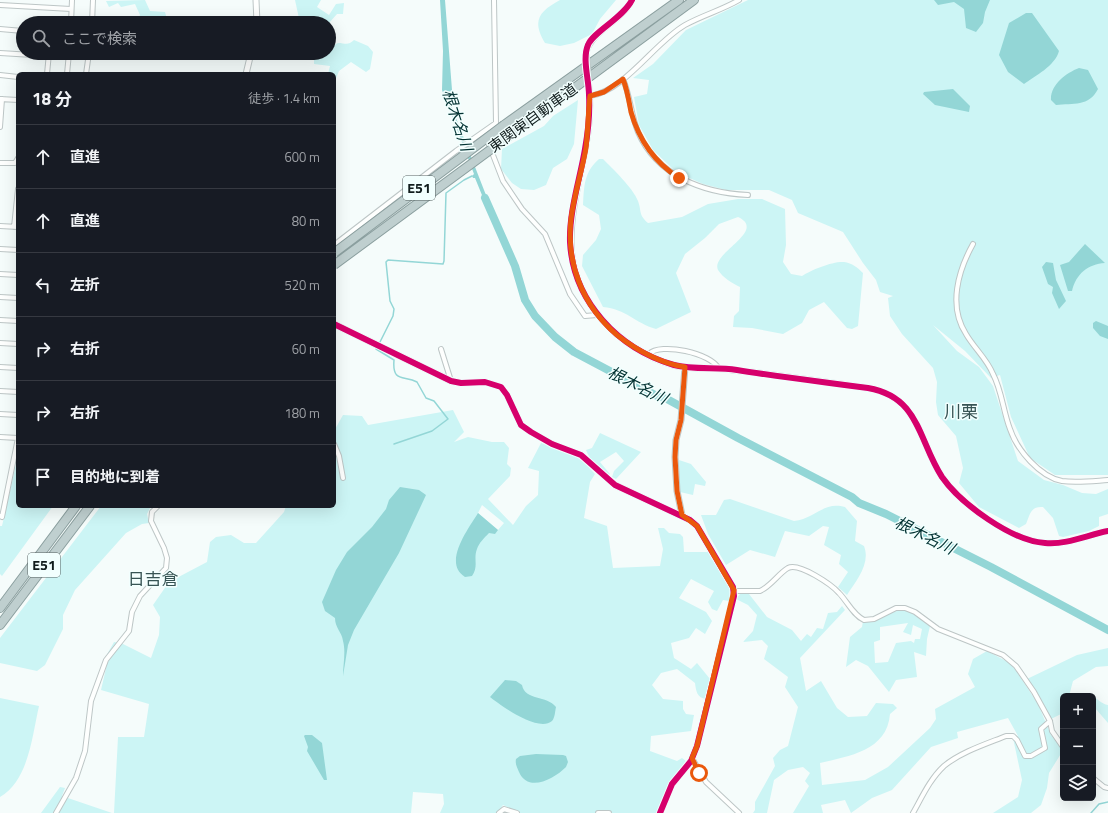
<!DOCTYPE html>
<html lang="ja">
<head>
<meta charset="utf-8">
<style>
  body { margin:0; font-family:"Titillium Web","Noto Sans JP",sans-serif; background:#20242c; color:#f1f3f6 }
  .controls { position:absolute; right:12px; bottom:12px; display:grid; overflow:hidden; border-radius:6px; box-shadow:0 4px 16px #0002 }
  .controls button { width:36px; height:36px; display:grid; place-items:center; padding:0; border:0; border-bottom:1px solid #363941; background:#171b24; color:#f1f3f6; font:20px sans-serif }
  .stop { position:absolute; width:12px; height:12px; margin:-9px; border:3px solid #ea580c; border-radius:50%; background:#fff }
  .stop.end { background:#ea580c; border-color:#fff; box-shadow:0 1px 4px #0008 }
  .list { margin:0; padding:0; list-style:none }
  h2 { display:flex; justify-content:space-between; align-items:center; height:52px; margin:0; padding:0 16px; font-size:17px }
  h2 small { font-size:13px; font-weight:400; color:#9ea1a6 }
  .list li { display:grid; grid-template-columns:26px 1fr auto; gap:12px; align-items:center; box-sizing:border-box; height:64px; padding:0 16px; border-top:1px solid #363941 }
  .list b { display:block; font-size:15px; white-space:nowrap }
  .list em { font-size:13px; font-style:normal; color:#9ea1a6 }
  .icon { flex:none; width:22px; height:22px; fill:none; stroke:currentColor; stroke-width:2; stroke-linecap:round; stroke-linejoin:round }
  .map { position:relative; flex:none; width:1108px; height:813px; overflow:hidden }
  .search { position:absolute; background:#171b24; box-shadow:0 4px 16px #0002; left:16px; top:16px; width:320px; height:44px; display:flex; align-items:center; gap:10px; box-sizing:border-box; padding:0 14px; border-radius:22px; color:#9ea1a6; font-size:15px }
  .panel { position:absolute; background:#171b24; box-shadow:0 4px 16px #0002; left:16px; top:72px; width:320px; height:436px; border-radius:6px }
  .map>svg:first-child { display:block }
  .green { fill:#ccf5f5; fill-rule:evenodd }
  .water { fill:#93d6d6 }
  .lines { fill:none; stroke-linecap:round; stroke-linejoin:round }
  .stream { stroke:#93d6d6; stroke-width:1.5 }
  .river { stroke:#93d6d6; stroke-width:8 }
  .minor-casing { stroke:#bdc6c6; stroke-width:6 }
  .tertiary-casing { stroke:#bdc6c6; stroke-width:7 }
  .motorway-casing { stroke:#8b9f9f; stroke-width:10 }
  .minor { stroke:#fefffe; stroke-width:4 }
  .tertiary { stroke:#fefffe; stroke-width:5 }
  .motorway { stroke:#bfcfcf; stroke-width:8 }
  .tertiary-bridge-casing { stroke:#bdc6c6; stroke-width:7; stroke-linecap:butt }
  .motorway-bridge-casing { stroke:#8b9f9f; stroke-width:10; stroke-linecap:butt }
  .tertiary-bridge { stroke:#fefffe; stroke-width:5 }
  .motorway-bridge { stroke:#bfcfcf; stroke-width:8 }
  .cycleway-casing { stroke:#f2fffe; stroke-width:8 }
  .cycleway { stroke:#d6006c; stroke-width:6 }
  .route { stroke:#ea580c; stroke-width:5 }
  .labels { text-anchor:middle; stroke-width:3; stroke-linejoin:round; paint-order:stroke }
  .shield { fill:#f2fffe; stroke:#546160; stroke-width:1 }
  .shield-label { font-size:14px; font-weight:bold; fill:#111d1d }
  .street-label { font-size:15px; fill:#111d1d; stroke:#f2fffe }
  .water-label { font-size:16px; font-style:italic; fill:#023232; stroke:#f2fffe }
  .quarter-label { font-size:17px; fill:#375454; stroke:#f2fffe }
</style>
</head>
<body>
<div class="map">
<svg width="1108" height="813" viewBox="0 0 1108 813">
  <rect width="100%" height="100%" fill="#f5fcfb"/>
  <path class="green" d="M145,0L150,11L165,12L168,23H159L146,19L136,23L140,15L135,4L121,7L118,3L109,7L106,1Z
    M295,0H321L317,7L329,15L336,4L344,3L343,14H337L329,23H300Z
    M560,0H616L600,19L592,34L574,43L560,46L545,43C531,20 540,11 560,0Z
    M748,0H1108V475H1055L1030,458L1011,417L1000,375L991,378L965,351L933,325L957,351L979,367L993,386L1018,461L1044,480L1063,485L1082,493L1096,494L1108,489V514L1099,517V526L1089,531L1063,537L1059,536L1053,518L1043,507C1030,506 1030,515 1026,524L1019,528L979,507L959,483L963,468L956,436L938,415L936,402L937,382L933,368L902,334L890,316L888,298L893,296L880,292L876,280L863,263L843,232L798,213L792,200L769,190H726L703,184L676,172L653,150L639,125L634,97L647,94L649,80L633,78L653,64L686,30Z
    M354,40L368,46L373,52L370,69L366,72L351,62L339,71L334,83V74H328L330,66L314,64V53H307H329L330,47L338,43C345,43 348,46 354,40Z
    M578,100L574,144L567,159L553,168L546,185L534,190L521,189L512,183L501,169L502,149L544,126L553,116Z
    M599,159H603C613,169 633,188 638,201C642,212 638,214 648,223L682,217L708,204L738,199H762L785,209L786,245L783,262L791,274L802,276C811,270 833,261 844,262C852,263 858,268 863,273L858,326L852,329L847,328L824,302L809,310L802,323L783,334L752,328L733,327L734,316L739,311L740,287C732,283 723,278 718,270C710,253 768,231 738,217L719,224L705,238L685,254L676,273L691,312L656,329C635,323 626,309 603,307L582,266L583,255L596,240L601,229L599,215L583,205C584,186 584,172 599,159Z
    M453,410L464,432L454,442L468,437L492,442H504L509,448L507,464L511,468L510,476L488,499L513,525L526,506L538,495L539,471L528,468L541,443C568,452 576,452 595,474L590,482L584,518L607,526L613,568L660,566L663,549L658,528H664L669,533L680,534L683,537L684,552H708L728,583L730,588L729,601L723,600L717,611L712,609L708,602L714,591L691,579L679,598L706,612L712,621L705,634L696,628L689,638L671,643L674,658L691,669L697,663L710,679L706,699C697,698 696,691 695,683L677,669L661,673L652,685L663,699L683,701V709L686,714L694,715L691,731L651,736L650,751L677,761L682,758L686,761L671,781L657,813H520L503,805L497,813H440L444,804L443,794L413,792L411,813H114L118,737H144L149,704L101,690L107,664L105,658L114,642L121,643L151,658L159,635L160,617L153,605L169,582L207,562L210,542L216,537L231,535L244,543H256L284,512L286,506H334V431L343,415L362,416L368,425ZM482,505L504,523L498,530L478,513Z
    M600,433L641,452L616,479L612,477L614,471L624,461L616,452L600,462L610,474L608,476C599,470 590,461 586,450L592,448Z
    M18,456V506H53L2,576L0,574V526H2Z
    M679,460L691,464L706,482L705,486L695,484L693,495L680,492L677,470Z
    M730,499L794,521C815,519 823,501 845,507L857,521L855,541L864,546C871,564 856,581 847,595L838,587L848,572L839,564L841,555L824,545L829,527L823,526L809,536L785,531L775,557L750,550L726,565L708,534L701,515H716L724,500Z
    M101,506H151L147,514L149,523L142,524L126,533L75,590L63,615V629L45,665L37,671L0,663V638Z
    M740,594H749L767,617L792,630L801,641L807,634L811,637L817,628L823,629L828,613L837,612L842,606L845,610L800,658L806,691L821,681L837,708L848,717L867,716L876,703L893,704L897,708L890,714C887,751 849,756 820,763L822,785L865,780L888,767L930,728L936,719L935,709L975,687L968,674L973,659L987,651L1008,662L1015,669L1038,704L1051,735L1060,746L1062,752L1049,773L1047,788L1041,805L1031,813H993L1018,797L1022,780L1013,738L1018,736L1008,718L957,732L958,738L931,747L892,790L872,798L851,813L845,800L821,805L823,813H793L809,786L805,781L810,773L803,767L788,770L774,780L767,813H753L755,810V802L775,766L773,758L780,750L788,746L798,707L785,687L788,677L764,659L768,646L762,640L743,642L753,631L757,615L748,605L736,599Z
    M905,610L911,612L930,626L927,639L926,656L914,652L917,677L896,680L889,692L868,666L856,660L846,667L850,637L862,627L863,621C879,622 889,610 905,610ZM908,623L903,632L911,635L913,625L922,629L920,639H915L914,643L911,641L896,643L888,662L875,663L874,642L880,640V627Z
    M1108,648V666L1096,667L1073,681L1069,696H1063V713L1051,719L1027,679L1077,655Z
    M1093,697C1099,699 1101,704 1108,705V723L1095,708L1093,709Z
    M0,698L39,706C32,736 29,780 0,797Z
    M60,787L65,788L62,796L112,813H41Z"/>
  <path class="water" d="M440,0H445L452,90L449,100L491,208L486,205L475,178H473L472,176L474,174L442,90L443,51Z
    M934,0H990L985,12L983,23L976,32L966,28L964,9L954,2L938,5Z
    M1026,13H1032L1059,51C1055,66 1035,76 1024,84L1008,72L999,55L1009,23Z
    M1079,68L1088,70L1098,89C1089,107 1073,103 1056,105L1051,100C1050,85 1066,73 1079,68Z
    M953,89L970,106L969,112L935,105L923,94L924,92Z
    M1085,244L1105,263C1088,264 1076,274 1072,291H1068L1060,265L1069,262Z
    M1046,262L1053,263L1056,280L1066,301L1059,309L1052,293L1053,287L1048,284L1042,267Z
    M1096,321L1108,326V339L1100,336L1093,328V323Z
    M400,487L419,490L426,495L399,553L354,630L348,645L343,676C343,665 346,652 343,641C342,632 335,628 335,618L325,611L322,602L336,570L347,552L372,527L386,509L389,500Z
    M478,513L498,530L495,534L489,533C484,538 479,543 477,549C473,559 479,566 472,576L465,577C442,563 469,528 478,513Z
    M505,680L516,681L522,685C525,701 547,695 556,707C555,711 555,718 552,721C538,733 500,705 490,697Z
    M305,735H312L322,743L327,780H324L307,751L308,747L304,736Z
    M536,754L563,755L566,756L568,762L566,767C554,779 528,793 519,772C517,767 515,764 516,759L520,756Z"/>
  <g class="lines">
    <path class="stream" d="M379,344L393,316L394,309L390,301L386,262L388,260L443,264L444,261L446,193L464,180L472,176
      M377,347L376,349L394,360C392,383 404,375 417,382L426,398L434,401L448,419L432,431L394,444
      M1091,813L1099,804L1108,802"/>
    <path class="river" d="M485,198L515,266L525,300L535,316L555,337L574,352L657,396L667,399L738,438L852,497L859,503L886,514L991,567L1108,630"/>
    <g class="minor-casing">
      <path id="minor" d="M0,5L71,9
        M71,23L72,0
        M92,23L93,0
        M0,29L23,31
        M0,53L49,56
        M47,74L49,53
        M67,74L69,53
        M86,74L89,53
        M0,75L18,77
        M623,79C630,95 631,115 638,132C657,176 703,193 748,195
        M590,96C625,91 655,42 685,25C703,15 722,10 739,0
        M0,99L18,100
        M0,127L2,99
        M486,137L503,181L522,209L545,234L570,294L585,316L597,315
        M0,163H15L18,158
        M0,226L18,227
        M14,227L18,189
        M973,244C958,271 948,306 966,334C974,348 987,359 993,374C1002,391 1003,411 1010,429C1017,450 1040,477 1062,481C1077,483 1093,481 1108,480
        M334,245L456,151L496,123L494,0
        M0,249L18,250
        M0,274L18,275
        M0,297L18,298
        M0,320L18,321
        M0,343L18,344
        M441,349L451,381
        M649,354C660,342 712,353 719,369
        M0,367L18,368
        M0,391L18,392
        M0,414L18,415
        M0,437L18,438
        M334,444L339,456L343,478
        M0,516L2,517L18,438
        M734,591H760C771,586 778,574 788,568C799,562 832,585 839,593C847,601 853,615 864,620L874,619L896,608H905L915,612L938,629L1003,655L1016,666L1034,692L1050,721L1052,731L1063,747
        M692,758L706,782L739,813
        M1093,778L1104,787L1108,788
        M56,813L76,778L85,751L91,701L106,660L129,631L132,612L140,596L166,568L167,558L164,548L151,521L152,512L158,506
        M499,813L504,809L517,813
        M598,813H609
        M913,813C922,797 930,779 944,766C961,752 986,744 1006,736H1013L1017,740L1025,756H1031L1045,748L1041,729L1050,721"/>
    </g>
    <g class="tertiary-casing">
      <path id="tertiary" d="M256,0L257,23
        M586,52C592,30 622,21 632,0
        M246,74L251,53
        M589,91C594,142 571,190 571,240C570,299 619,349 673,365C692,370 714,367 733,370C778,375 823,382 868,388C920,397 918,440 942,477C961,504 1012,541 1045,543C1067,545 1087,535 1108,531
        M334,324L451,381L461,383L485,382L501,387L507,395L521,425L531,432L552,444L581,455L615,485L690,520L697,526L733,587L734,596L697,746L691,761L672,784L660,813
        M682,515L677,491L675,457L676,440L681,420L685,367"/>
    </g>
    <g class="motorway-casing">
      <path id="motorway" d="M504,125L679,0
        M505,139L694,0
        M0,608L76,506
        M0,625L90,506"/>
    </g>
    <use href="#minor" class="minor"/>
    <use href="#tertiary" class="tertiary"/>
    <use href="#motorway" class="motorway"/>
    <g class="tertiary-bridge-casing">
      <path id="tertiary-bridge" d="M586,52L589,91"/>
    </g>
    <g class="motorway-bridge-casing">
      <path id="motorway-bridge" d="M334,253L504,125
        M334,265L505,139"/>
    </g>
    <use href="#tertiary-bridge" class="tertiary-bridge"/>
    <use href="#motorway-bridge" class="motorway-bridge"/>
    <g class="cycleway-casing">
      <path id="cycleway" d="M632,0C623,18 593,32 588,45C582,59 589,80 589,95C590,112 588,132 585,149C580,179 569,211 570,242C573,301 618,349 674,365C693,370 716,367 737,370C780,377 824,382 868,388C920,397 918,440 942,477C961,504 1012,541 1045,543C1067,545 1087,535 1108,531
        M334,324L451,381L461,383L485,382L501,387L507,395L521,425L531,432L552,444L581,455L615,485L690,520L697,526L733,587L734,596L697,746L691,761L672,784L660,813"/>
    </g>
    <use href="#cycleway" class="cycleway"/>
  </g>
  <g class="lines">
    <path class="route" d="M679,178C654,162 639,140 631,112C629,101 627,89 623,79L604,92L590,96C588,113 588,131 586,148C582,171 574,195 571,219C566,264 583,306 617,335C636,350 662,364 685,367L681,420L676,440L675,457L677,491L682,515L697,526L734,590L697,746L692,758L699,773"/>
  </g>
  <g class="labels">
    <g class="shield">
      <rect x="403" y="176" width="32" height="24" rx="3"/>
      <rect x="28" y="553" width="32" height="24" rx="3"/>
    </g>
    <g class="shield-label">
      <text x="419" y="193">E51</text>
      <text x="44" y="570">E51</text>
    </g>
    <g class="street-label">
      <text transform="translate(533 118) rotate(-36)" y="5">東関東自動車道</text>
    </g>
    <g class="water-label">
      <text transform="translate(458 120) rotate(72)" y="6">根木名川</text>
      <text transform="translate(638 385) rotate(26)" y="6">根木名川</text>
      <text transform="translate(925 535) rotate(26)" y="6">根木名川</text>
    </g>
    <g class="quarter-label">
      <text x="961" y="418">川栗</text>
      <text x="153" y="585">日吉倉</text>
    </g>
  </g>
</svg>
<div class="controls">
<button>+</button>
<button>−</button>
<button><svg class="icon" aria-label="layers" viewBox="0 0 24 24"><path d="M12 4l9 5-9 5-9-5zM3 14l9 5 9-5"/></svg></button>
</div>
<div class="stop" style="left:699px;top:773px"></div>
<div class="stop end" style="left:679px;top:178px"></div>
<div class="search"><svg class="icon" aria-label="search" viewBox="0 0 24 24"><circle cx="10" cy="10" r="6"/><path d="M15 15l6 6"/></svg>ここで検索</div>
<section class="panel">
<h2>18 分<small>徒歩 · 1.4 km</small></h2>
<ul class="list">
<li><svg class="icon" aria-label="ahead" viewBox="0 0 24 24"><path d="M12 20V5M6 11l6-6 6 6"/></svg><div><b>直進</b></div><em>600 m</em></li>
<li><svg class="icon" aria-label="ahead" viewBox="0 0 24 24"><path d="M12 20V5M6 11l6-6 6 6"/></svg><div><b>直進</b></div><em>80 m</em></li>
<li><svg class="icon" aria-label="left" viewBox="0 0 24 24"><path d="M17 20v-9H6M10 6l-5 5 5 5"/></svg><div><b>左折</b></div><em>520 m</em></li>
<li><svg class="icon" aria-label="right" viewBox="0 0 24 24"><path d="M7 20v-9h11M14 6l5 5-5 5"/></svg><div><b>右折</b></div><em>60 m</em></li>
<li><svg class="icon" aria-label="right" viewBox="0 0 24 24"><path d="M7 20v-9h11M14 6l5 5-5 5"/></svg><div><b>右折</b></div><em>180 m</em></li>
<li><svg class="icon" aria-label="arrive" viewBox="0 0 24 24"><path d="M6 21V4h12l-3 4 3 4H6"/></svg><div><b>目的地に到着</b></div></li>
</ul>
</section>
</div>
</body>
</html>
